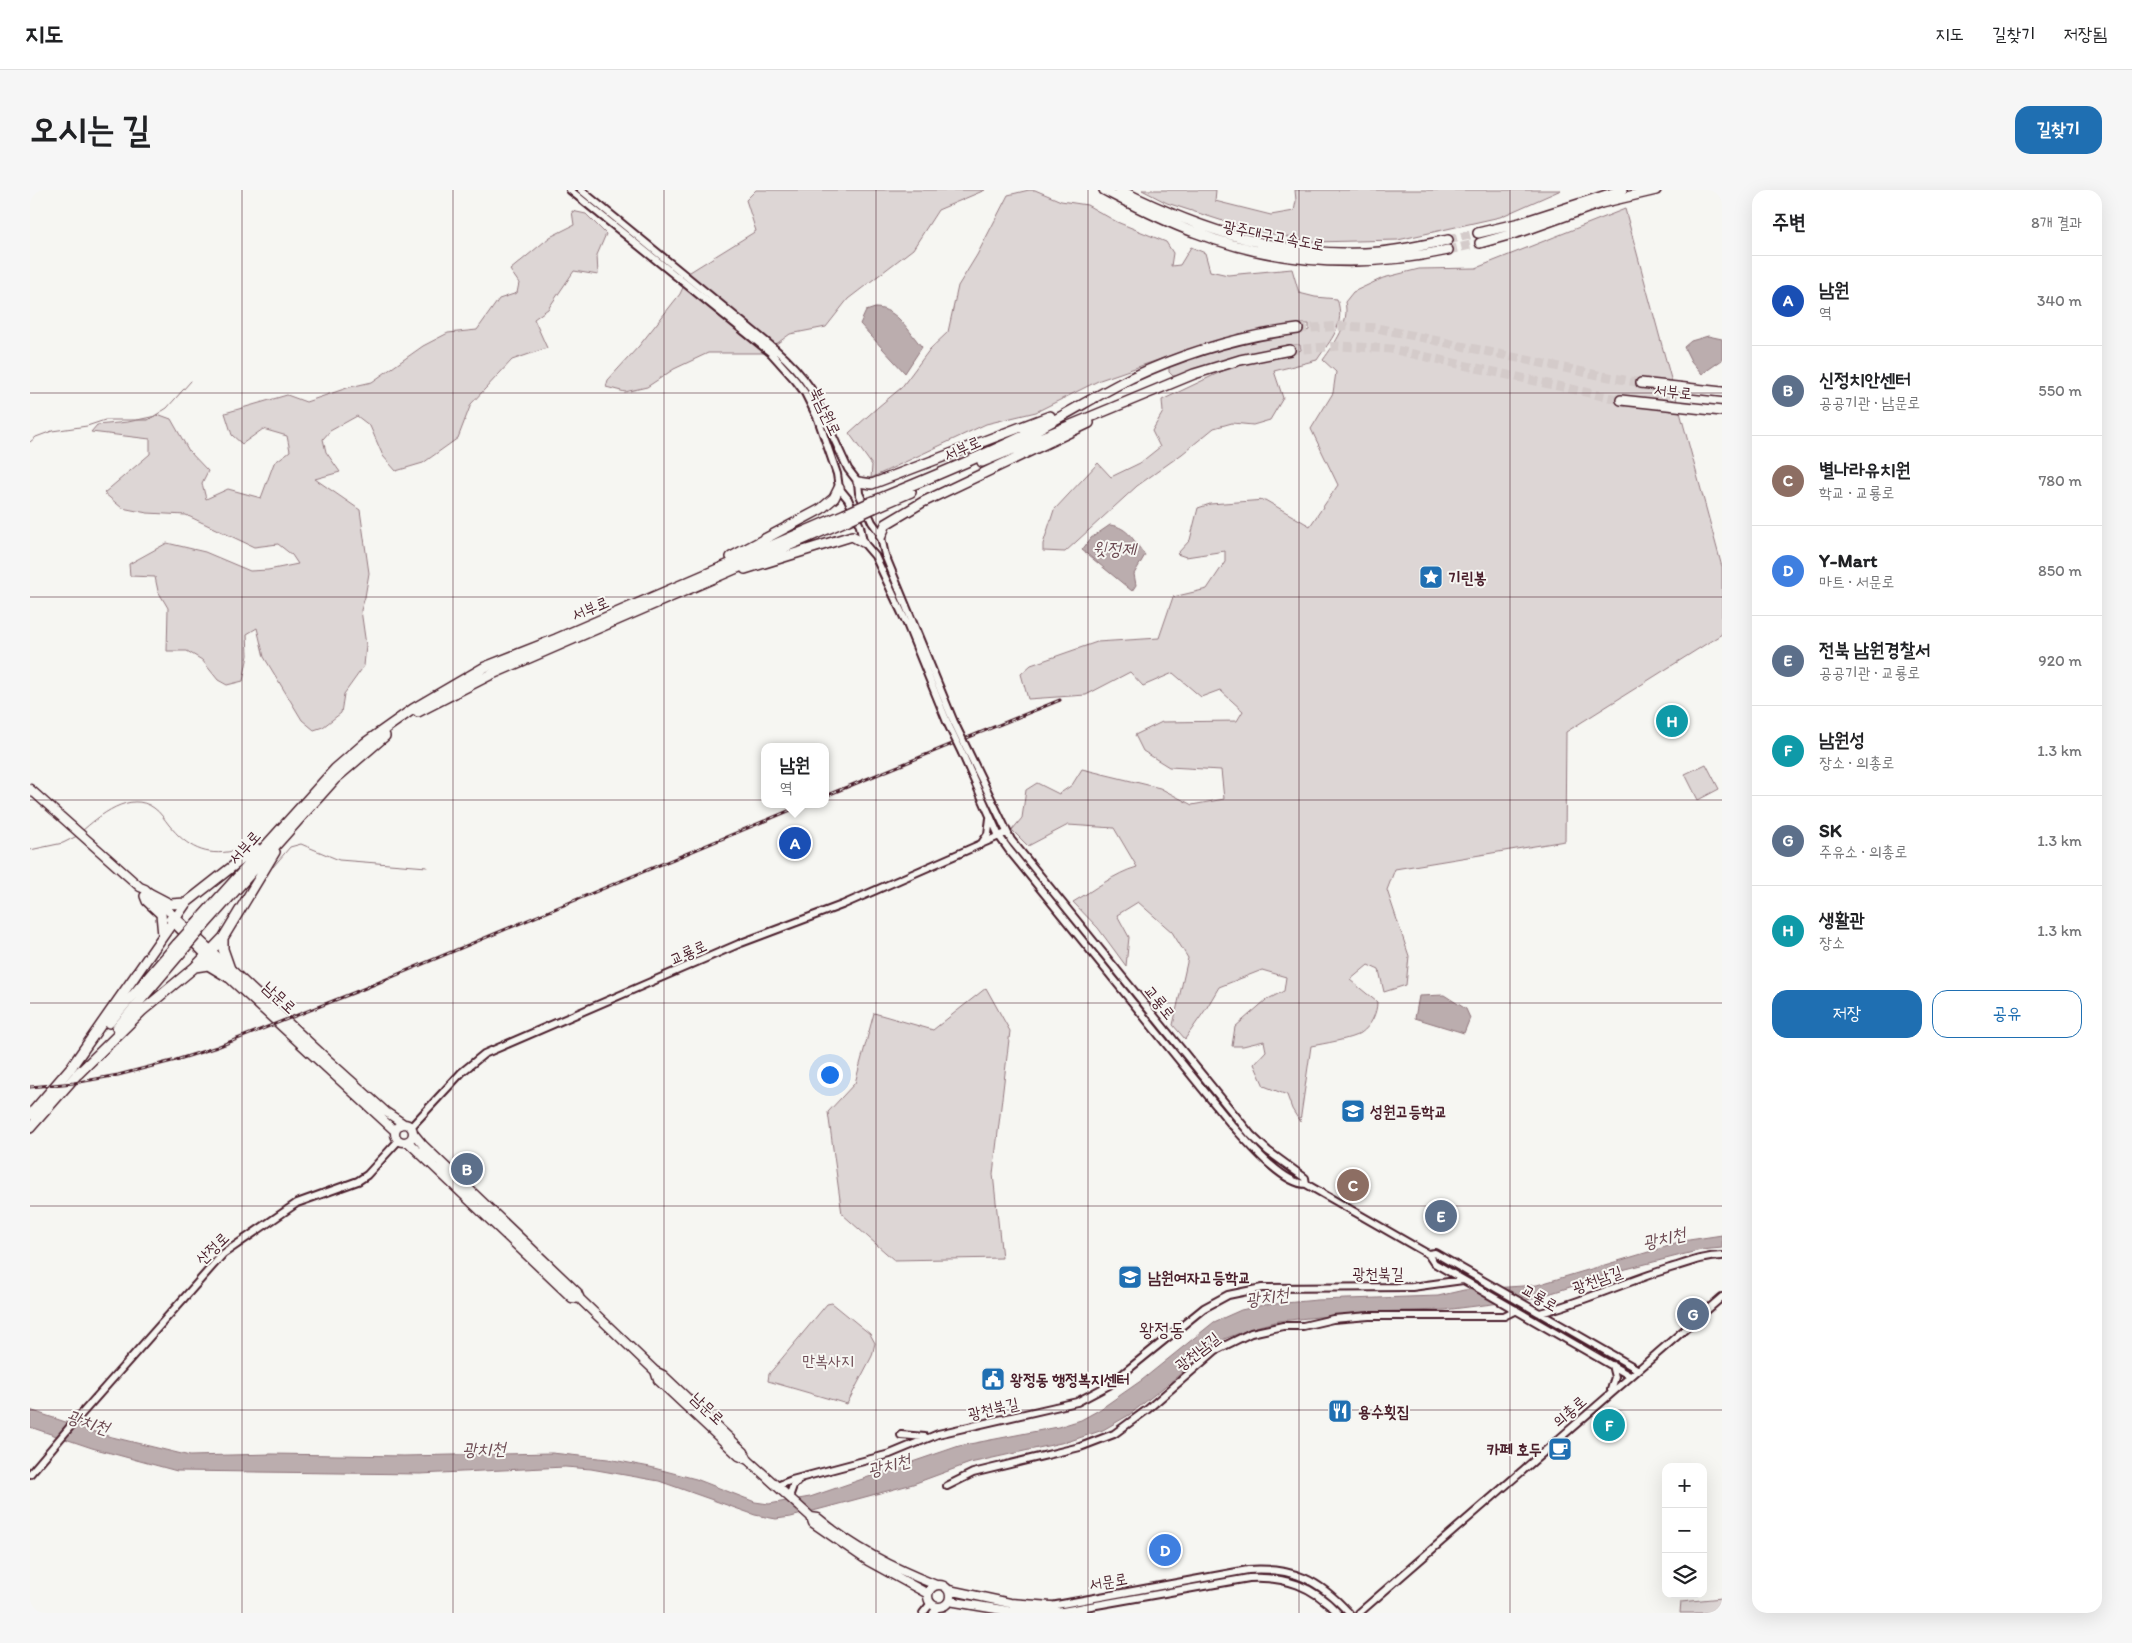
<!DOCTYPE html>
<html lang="ko">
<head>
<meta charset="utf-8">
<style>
  body { margin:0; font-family:Itim,"Poor Story",sans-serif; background:#f6f6f6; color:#202124 }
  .controls { position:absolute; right:15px; bottom:15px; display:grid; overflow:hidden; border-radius:10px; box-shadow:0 5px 20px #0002 }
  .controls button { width:45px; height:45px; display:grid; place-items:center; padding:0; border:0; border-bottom:1px solid #e0e0e0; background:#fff; color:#202124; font:25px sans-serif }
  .you { position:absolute; left:799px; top:884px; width:18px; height:18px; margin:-12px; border:4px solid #fff; border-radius:50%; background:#1a73e8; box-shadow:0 0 0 8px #1a73e833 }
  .badge { display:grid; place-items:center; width:32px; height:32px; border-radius:50%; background:#1f6fb2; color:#fff; font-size:16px; font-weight:700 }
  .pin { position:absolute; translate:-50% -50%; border:2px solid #fff; box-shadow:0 1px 5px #0006 }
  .popup { position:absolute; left:731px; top:553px; width:68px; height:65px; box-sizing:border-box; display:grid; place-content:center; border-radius:10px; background:#fff; filter:drop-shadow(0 1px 4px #0005); font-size:16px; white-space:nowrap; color:#757577 }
  .popup b { font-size:19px; color:#202124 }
  .popup::after { content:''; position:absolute; left:50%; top:100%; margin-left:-10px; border:10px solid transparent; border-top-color:#fff }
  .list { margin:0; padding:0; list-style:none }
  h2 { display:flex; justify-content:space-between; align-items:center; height:65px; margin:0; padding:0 20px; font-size:21px }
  h2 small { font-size:16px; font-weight:400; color:#757577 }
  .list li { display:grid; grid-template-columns:32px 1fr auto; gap:15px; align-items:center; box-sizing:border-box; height:90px; padding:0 20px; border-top:1px solid #e0e0e0 }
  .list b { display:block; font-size:19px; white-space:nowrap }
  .list p { margin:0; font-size:16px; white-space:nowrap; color:#757577 }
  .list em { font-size:16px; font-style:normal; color:#757577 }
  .actions { display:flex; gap:10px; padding:15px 20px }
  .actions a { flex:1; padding:11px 0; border:1px solid #1f6fb2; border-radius:15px; text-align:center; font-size:18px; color:#1f6fb2 }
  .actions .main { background:#1f6fb2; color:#fff }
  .icon { flex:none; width:28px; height:28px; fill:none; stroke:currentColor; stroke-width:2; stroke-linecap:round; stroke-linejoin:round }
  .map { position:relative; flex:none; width:1692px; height:1423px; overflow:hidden; border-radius:15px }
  header { display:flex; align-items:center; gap:30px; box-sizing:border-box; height:70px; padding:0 25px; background:#fff; border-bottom:1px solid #e0e0e0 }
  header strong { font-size:24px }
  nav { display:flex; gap:28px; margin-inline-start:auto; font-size:18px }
  .intro { display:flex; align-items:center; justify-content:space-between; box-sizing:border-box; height:120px; padding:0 30px }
  h1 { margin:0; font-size:35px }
  .button { padding:12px 22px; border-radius:15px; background:#1f6fb2; color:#fff; font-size:18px; font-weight:700 }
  main { display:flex; gap:30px; padding:0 30px }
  aside { flex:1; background:#fff; border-radius:15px; box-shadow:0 5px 20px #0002 }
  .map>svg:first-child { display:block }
  .green { fill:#ddd6d5; stroke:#947a80 }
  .water { fill:#bbadae; stroke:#8e747a }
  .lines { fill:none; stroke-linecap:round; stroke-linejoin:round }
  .stream { stroke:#8e747a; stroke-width:1 }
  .trunk-tunnel { stroke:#d4cbca; stroke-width:9; stroke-dasharray:9 4.5; stroke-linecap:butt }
  .motorway-tunnel { stroke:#d4cbca; stroke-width:9; stroke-dasharray:9 4.5; stroke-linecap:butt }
  .tertiary-casing { stroke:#4a1f2b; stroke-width:10 }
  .secondary-casing { stroke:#4a1f2b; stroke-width:11 }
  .primary-casing { stroke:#4a1f2b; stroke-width:11 }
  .trunk-casing { stroke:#4a1f2b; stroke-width:12 }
  .motorway-casing { stroke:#4a1f2b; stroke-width:12 }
  .tertiary { stroke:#f6f6f2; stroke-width:6 }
  .secondary { stroke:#f6f6f2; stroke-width:7 }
  .primary { stroke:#f6f6f2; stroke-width:8 }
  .trunk { stroke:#f6f6f2; stroke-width:9 }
  .motorway { stroke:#f6f6f2; stroke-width:9 }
  .rail-casing { stroke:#4a1f2b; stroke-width:3 }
  .rail { stroke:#f6f6f2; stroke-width:1; stroke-dasharray:4; stroke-linecap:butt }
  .tertiary-bridge-casing { stroke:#4a1f2b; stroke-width:10; stroke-linecap:butt }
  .trunk-bridge-casing { stroke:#4a1f2b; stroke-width:12; stroke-linecap:butt }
  .tertiary-bridge { stroke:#f6f6f2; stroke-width:6 }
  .trunk-bridge { stroke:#f6f6f2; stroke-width:9 }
  .grid { fill:none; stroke:#4a1f2b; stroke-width:1; stroke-opacity:0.55 }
  .labels { text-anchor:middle; stroke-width:4; stroke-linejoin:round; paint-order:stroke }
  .street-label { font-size:16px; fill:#4a1f2b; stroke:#f6f6f2 }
  .poi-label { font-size:16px; font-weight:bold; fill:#4a1f2b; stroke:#f6f6f2; text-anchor:start }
  .park-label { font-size:16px; fill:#6f4d56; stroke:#f6f6f2 }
  .water-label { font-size:18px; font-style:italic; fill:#6c4a52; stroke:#f6f6f2 }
  .quarter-label { font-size:19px; fill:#4a1f2b; stroke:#f6f6f2 }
</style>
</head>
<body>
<header>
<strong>지도</strong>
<nav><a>지도</a><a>길찾기</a><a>저장됨</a></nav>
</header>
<div class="intro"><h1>오시는 길</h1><a class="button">길찾기</a></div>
<main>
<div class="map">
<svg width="1692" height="1423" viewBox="0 0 1692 1423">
  <rect width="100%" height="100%" fill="#f6f6f2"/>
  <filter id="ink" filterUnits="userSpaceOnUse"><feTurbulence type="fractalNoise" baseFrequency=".02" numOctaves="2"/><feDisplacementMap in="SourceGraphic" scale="10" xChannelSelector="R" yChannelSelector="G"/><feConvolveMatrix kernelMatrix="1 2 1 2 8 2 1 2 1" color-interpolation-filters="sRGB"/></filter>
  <g filter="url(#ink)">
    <path class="green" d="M726,0H955L908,20L883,59L818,109L796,137L760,144L734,163H678L644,179L617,197L595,202L576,197L578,190L609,156L650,104L660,82L726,41L716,10Z
      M999,0H1005L1031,11L1057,15L1087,32L1136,52L1143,63L1141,76L1150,75L1161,57L1175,63L1180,81L1198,85L1262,79L1269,103L1285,107L1307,109C1316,135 1301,149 1287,170L1244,181L1253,208L1240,230L1223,235L1202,233L1184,238L1152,264L1107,296L1035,362L1013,361V354L1024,320L1068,273L1081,287L1110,273L1130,257L1122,241L1133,222L1132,210L1205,175L1262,164L1271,160L1270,155H1265L1208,166L1149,186H1143L1139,182V177L1143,174L1209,153L1269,144L1279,140V134H1268L1206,145L1157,160L1070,190L1006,222L956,234L841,288L842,275L819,243L848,217L871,198L900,159L918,142L928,96L947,65L978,5Z
      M1112,0H1186L1185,11L1241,25L1264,21L1266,11L1265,0H1531L1470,27L1368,50L1284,52L1221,40L1137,13Z
      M1595,19L1692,377V444L1536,542L1535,651L1365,679L1357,700L1379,766L1376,795L1354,802L1349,780L1338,775L1320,790L1347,812C1347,823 1341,836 1331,843C1322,849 1292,854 1281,856L1270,932L1262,919L1257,905L1234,896L1224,874L1236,861L1234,851L1213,856H1202L1205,837L1236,810L1254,801L1256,787L1232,780L1189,797L1176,819L1155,849L1143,835L1158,768L1142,742L1108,712L1087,725L1099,747L1096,776L1068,738L1043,712C1064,700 1085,683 1107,677L1084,638L1038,635L998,656L982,640L992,628L996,600L1007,593L1029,604L1042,595L1052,579L1130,598L1162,615L1194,609L1191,580L1139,577L1113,561L1105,545L1132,532L1207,531L1213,521L1190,500L1171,507L1143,483L1113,496L1100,482L1056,505L998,509L991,484L1001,475L1067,452L1129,448L1143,407L1177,399L1195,372V361L1156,367L1147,364L1160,350L1168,318L1180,314L1235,310L1280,336L1308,295L1281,239L1303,203L1306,182L1293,170C1305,153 1320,133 1315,112L1323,102L1353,88L1389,79L1446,78Z
      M542,21L556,24L576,44L567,65L568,85L544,81L518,119L504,129L517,158L482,170L441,214L428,248L393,273L366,281L353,266L340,236L327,226L300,241L293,249L296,262L310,282L285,289L330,320L339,383L335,407L331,420L336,455L334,476L314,504L311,523L293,537L284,540L272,530L234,467L227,438L217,444L218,465L213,491L197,495L188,490L172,470L157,461H137L138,418L128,401L125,387L100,386L99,374L137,353L175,362L220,381L238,380L268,374L262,365L248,354L224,357L156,325L117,323L92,318L74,303L120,264V249L61,242L67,235L98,232L130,225L141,229L159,261L178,281L172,293L176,309L198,299L231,308L244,273L260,261L257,246L233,239L212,254L202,245L195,223L257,205L276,212L320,197L342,192L393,156L418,143L447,140L469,109L487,103L489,93L480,80L520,47L544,35Z
      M1676,574L1689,599L1668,610L1655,584Z
      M956,798L980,841L963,984L972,1068L864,1070L812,1024L798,922L825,893L844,823L903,840Z
      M802,1113L840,1144L845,1153L842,1166L817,1214L738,1191L739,1184L797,1114Z
      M1692,1408V1423H1650L1651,1412Z"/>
    <path class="water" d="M845,118C867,118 879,142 892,157L875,183L830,134L836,121Z
      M1678,146L1692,149V170L1672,184L1661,171L1654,157L1661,151Z
      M1080,335C1099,337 1104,352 1115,365L1104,384L1106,395L1102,401L1052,360L1061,348Z
      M1414,805L1436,819L1440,828L1434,843L1385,828L1389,806Z
      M1692,1045V1058L1671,1060L1596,1079L1503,1109L1414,1120L1337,1122L1249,1131L1229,1136L1194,1149L1099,1225L1073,1240L1040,1251L940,1273L883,1294L761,1327L746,1329L725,1325L629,1291L561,1279L535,1277L390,1284L147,1281L62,1258L0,1237V1220L74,1245L160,1266L242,1264L374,1266L522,1263L578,1269L620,1277L666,1289L725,1312L739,1314L780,1307L929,1256L1028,1237L1051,1230L1069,1220L1112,1190L1184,1132L1211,1120L1234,1115L1287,1110L1408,1106L1434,1100L1507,1095L1659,1050Z"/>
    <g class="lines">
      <path class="stream" d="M0,252L6,247L22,241L57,236L75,230H118L137,218L161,191
        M52,641C69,626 100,600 124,618C130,622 135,630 139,635C157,657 175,667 203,661
        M0,660L33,653L47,646
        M243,677L260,657L271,654L309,670L397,677"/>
      <path class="trunk-tunnel" d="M1268,139L1313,136L1347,138L1558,183L1611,193
        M1260,160L1309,156L1361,159L1591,210"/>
      <path class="motorway-tunnel" d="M1418,50L1448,43
        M1418,60L1450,53"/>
      <g class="tertiary-casing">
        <path id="tertiary" d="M540,0L741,163L766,191L775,203L788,229L807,284L809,298L818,309L830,336L833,352L845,366L877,434L917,532
          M551,0L745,159C759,171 771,184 781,199L818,279L828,292L829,303L842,332L850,343L855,365L923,530
          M938,561L981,650L1221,945L1238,961L1275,988L1276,994
          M932,563L969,646L979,660L1201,934C1217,951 1252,994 1276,994L1398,1064L1404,1073L1600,1186
          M952,653L958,644L960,628
          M381,937L432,882L454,864L711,753L812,715L976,643
          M1398,1064L1405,1063L1607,1179
          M1510,1123C1557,1111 1601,1089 1647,1076C1662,1071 1676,1066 1692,1066
          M1581,1200L1585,1187L1582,1175
          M47,1229L193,1064L267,1013L328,991L337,985L369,950
          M871,1245L895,1247
          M0,1284L45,1231
          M747,1296L762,1290L860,1264L908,1244L1047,1212L1079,1195L1174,1118L1198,1105L1232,1098L1382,1097L1433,1090
          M917,1296L943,1283L1050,1257L1084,1244L1118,1219L1186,1160L1221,1143L1253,1136H1273L1303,1129L1339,1126H1474L1486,1120
          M759,1307L763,1296L770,1289
          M1021,1416L1218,1380C1263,1377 1289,1390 1319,1423
          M1027,1422L1219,1388C1255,1386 1283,1396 1308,1423
          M893,1423L901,1413
          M903,1423L908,1417
          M1329,1423L1692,1107"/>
      </g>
      <g class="secondary-casing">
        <path id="secondary" d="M45,1231L47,1229"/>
      </g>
      <g class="primary-casing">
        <path id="primary" d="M0,599L110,697L115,699L297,869L356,922L374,934
          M140,729L198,787L365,941
          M365 943a9 9 0 1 1 18 0a9 9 0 1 1-18 0Z
          M384,944L393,955L547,1102L550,1109L625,1181L633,1185L714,1262L718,1270L781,1327L783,1333L838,1371L898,1404
          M378,952L542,1108L550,1109
          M625,1181L628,1190L709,1266L718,1270
          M781,1327L788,1328C822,1357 865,1379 906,1395
          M898 1406a11 11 0 1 1 22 0a11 11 0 1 1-22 0Z
          M919,1400L980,1413L1021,1416L1028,1423
          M919,1411L978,1421L1027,1422
          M1044,1423L1054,1418"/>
      </g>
      <g class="trunk-casing">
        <path id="trunk" d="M1611,193L1692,202
          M1591,210L1692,221
          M952,272L1164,184L1210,170L1260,160
          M828,292L842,294L1020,226
          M841,312C898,289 953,266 1008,239C1039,223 1069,204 1101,188C1154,163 1210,146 1268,139
          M844,318L881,302
          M851,346L856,334L893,312L1059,233
          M701,367L791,319L804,308L809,298
          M715,379L822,346L833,352
          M388,522L460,485L818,330
          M119,703L140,714L156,713
          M115,706L117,711L131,724L133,745
          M168,731L305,579L335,553L383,519L455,477L526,449L815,324
          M173,737L305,589L355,546
          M193,748V759L200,779
          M165,777L178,775L198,787
          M79,833L147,754
          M87,838L154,759
          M40,879L156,713L226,658
          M48,884L112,821L165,777L193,748L245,662
          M0,925L43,875
          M0,938L51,880"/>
      </g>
      <g class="motorway-casing">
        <path id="motorway" d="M1074,0C1103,15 1133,31 1164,42C1247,74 1332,79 1418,60
          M1090,0C1170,40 1259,70 1350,62C1373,60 1395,55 1418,50
          M1448,43L1490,33L1592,0
          M1450,53L1493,41L1571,13L1626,0"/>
      </g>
      <use href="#tertiary" class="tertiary"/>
      <use href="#secondary" class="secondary"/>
      <use href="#primary" class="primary"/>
      <use href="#trunk" class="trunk"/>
      <use href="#motorway" class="motorway"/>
      <g class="rail-casing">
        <path id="rail" d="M795,606L1030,510
          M0,897L44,893L88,885L146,870L187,857L333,799L775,614"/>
      </g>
      <use href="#rail" class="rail"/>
      <g class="tertiary-bridge-casing">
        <path id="tertiary-bridge" d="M923,530L938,561
          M917,532L932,563"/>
      </g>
      <g class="trunk-bridge-casing">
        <path id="trunk-bridge" d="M815,324L841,312
          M818,330L844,318
          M147,754L168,731
          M154,759L173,737"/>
      </g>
      <use href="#tertiary-bridge" class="tertiary-bridge"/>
      <use href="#trunk-bridge" class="trunk-bridge"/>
    </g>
  </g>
  <path class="grid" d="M212,0V1423M423,0V1423M634,0V1423M846,0V1423M1058,0V1423M1269,0V1423M1480,0V1423M0,203H1692M0,407H1692M0,610H1692M0,813H1692M0,1016H1692M0,1220H1692"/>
  <defs>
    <g id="sight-square" transform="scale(1.25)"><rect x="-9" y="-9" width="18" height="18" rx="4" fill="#1f6fb2" stroke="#f6f6f2"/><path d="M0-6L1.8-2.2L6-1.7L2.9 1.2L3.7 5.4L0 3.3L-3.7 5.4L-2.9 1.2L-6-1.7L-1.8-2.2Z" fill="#fff"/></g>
    <g id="school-square" transform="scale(1.25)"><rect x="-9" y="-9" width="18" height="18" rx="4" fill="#1f6fb2" stroke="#f6f6f2"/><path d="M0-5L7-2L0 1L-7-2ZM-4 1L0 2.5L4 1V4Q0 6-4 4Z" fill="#fff"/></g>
    <g id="civic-square" transform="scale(1.25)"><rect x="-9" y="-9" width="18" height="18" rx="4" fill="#1f6fb2" stroke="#f6f6f2"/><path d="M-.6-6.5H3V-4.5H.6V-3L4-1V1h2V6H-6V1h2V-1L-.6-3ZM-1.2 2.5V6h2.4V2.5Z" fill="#fff"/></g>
    <g id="restaurant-square" transform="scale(1.25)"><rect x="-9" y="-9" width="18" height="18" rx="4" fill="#1f6fb2" stroke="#f6f6f2"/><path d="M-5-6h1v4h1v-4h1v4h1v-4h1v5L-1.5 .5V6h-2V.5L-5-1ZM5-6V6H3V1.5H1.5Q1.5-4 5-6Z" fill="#fff"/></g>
    <g id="cafe-square" transform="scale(1.25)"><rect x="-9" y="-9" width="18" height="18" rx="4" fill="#1f6fb2" stroke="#f6f6f2"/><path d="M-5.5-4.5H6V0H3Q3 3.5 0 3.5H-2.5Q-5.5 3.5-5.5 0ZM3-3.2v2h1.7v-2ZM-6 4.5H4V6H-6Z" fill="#fff"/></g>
  </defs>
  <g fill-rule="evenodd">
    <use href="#sight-square" x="1401" y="387"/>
    <use href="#school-square" x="1323" y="921"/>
    <use href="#school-square" x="1100" y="1087"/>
    <use href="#civic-square" x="963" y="1189"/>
    <use href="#restaurant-square" x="1310" y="1221"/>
    <use href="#cafe-square" x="1530" y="1259"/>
  </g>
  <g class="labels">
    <g class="street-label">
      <text transform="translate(1244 45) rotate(11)" y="6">광주대구고속도로</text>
      <text transform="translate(1643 201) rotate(6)" y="6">서부로</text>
      <text transform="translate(796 221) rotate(65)" y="6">북남원로</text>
      <text transform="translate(932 258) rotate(-24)" y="6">서부로</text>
      <text transform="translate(560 418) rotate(-23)" y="6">서부로</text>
      <text transform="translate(214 657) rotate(-48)" y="6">서부로</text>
      <text transform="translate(658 762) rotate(-24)" y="6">교룡로</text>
      <text transform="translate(250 807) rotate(43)" y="6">남문로</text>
      <text transform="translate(1130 812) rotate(51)" y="6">교룡로</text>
      <text transform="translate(182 1058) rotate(-44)" y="6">산정로</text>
      <text x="1348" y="1089">광천북길</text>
      <text transform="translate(1567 1089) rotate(-20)" y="6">광천남길</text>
      <text transform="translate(1510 1107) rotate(30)" y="6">교룡로</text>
      <text transform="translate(1167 1161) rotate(-38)" y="6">광천남길</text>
      <text transform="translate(678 1218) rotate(44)" y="6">남문로</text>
      <text transform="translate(963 1218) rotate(-13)" y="6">광천북길</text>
      <text transform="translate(1539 1221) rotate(-41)" y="6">의총로</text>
      <text transform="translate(1078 1391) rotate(-10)" y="6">서문로</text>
    </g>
    <g class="poi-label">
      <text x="1418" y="393">기린봉</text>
      <text x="1340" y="927">성원고등학교</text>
      <text x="1118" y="1093">남원여자고등학교</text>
      <text x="980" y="1195">왕정동 행정복지센터</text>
      <text x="1328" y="1227">용수횟집</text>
      <text x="1512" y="1265" text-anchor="end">카페 호두</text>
    </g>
    <g class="park-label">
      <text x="798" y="1176">만복사지</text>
    </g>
    <g class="water-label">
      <text x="1084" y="365">윗정제</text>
      <text transform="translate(1634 1048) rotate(-13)" y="6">광치천</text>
      <text transform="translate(1237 1107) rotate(-8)" y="6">광치천</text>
      <text transform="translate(58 1232) rotate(18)" y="6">광치천</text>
      <text transform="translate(454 1259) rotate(-1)" y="6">광치천</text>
      <text transform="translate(859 1275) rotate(-15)" y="6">광치천</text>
    </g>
    <g class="quarter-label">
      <text x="1132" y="1146">왕정동</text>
    </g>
  </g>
</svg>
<div class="controls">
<button>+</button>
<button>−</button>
<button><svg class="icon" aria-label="layers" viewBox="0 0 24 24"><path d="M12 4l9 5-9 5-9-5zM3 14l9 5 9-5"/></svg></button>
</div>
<div class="you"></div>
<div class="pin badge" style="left:765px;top:653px;background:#1a4fb4">A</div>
<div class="popup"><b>남원</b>역</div>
<div class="pin badge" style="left:437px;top:979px;background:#5c6f8a">B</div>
<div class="pin badge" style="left:1323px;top:995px;background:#8d6e63">C</div>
<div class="pin badge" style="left:1135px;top:1360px;background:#3f7fe0">D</div>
<div class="pin badge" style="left:1411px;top:1026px;background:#5c6f8a">E</div>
<div class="pin badge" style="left:1579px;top:1235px;background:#0f9aa8">F</div>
<div class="pin badge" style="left:1663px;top:1124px;background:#5c6f8a">G</div>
<div class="pin badge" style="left:1642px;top:531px;background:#0f9aa8">H</div>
</div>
<aside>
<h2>주변<small>8개 결과</small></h2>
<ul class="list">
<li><span class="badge" style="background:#1a4fb4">A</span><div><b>남원</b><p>역</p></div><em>340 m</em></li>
<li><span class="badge" style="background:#5c6f8a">B</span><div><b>신정치안센터</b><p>공공기관 · 남문로</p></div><em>550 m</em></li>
<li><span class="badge" style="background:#8d6e63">C</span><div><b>별나라유치원</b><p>학교 · 교룡로</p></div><em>780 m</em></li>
<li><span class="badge" style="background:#3f7fe0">D</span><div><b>Y-Mart</b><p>마트 · 서문로</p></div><em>850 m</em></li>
<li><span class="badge" style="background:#5c6f8a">E</span><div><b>전북 남원경찰서</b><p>공공기관 · 교룡로</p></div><em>920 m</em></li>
<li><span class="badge" style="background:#0f9aa8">F</span><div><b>남원성</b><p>장소 · 의총로</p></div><em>1.3 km</em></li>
<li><span class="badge" style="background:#5c6f8a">G</span><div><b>SK</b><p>주유소 · 의총로</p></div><em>1.3 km</em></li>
<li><span class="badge" style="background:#0f9aa8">H</span><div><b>생활관</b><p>장소</p></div><em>1.3 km</em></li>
</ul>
<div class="actions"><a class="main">저장</a><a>공유</a></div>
</aside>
</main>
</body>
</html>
